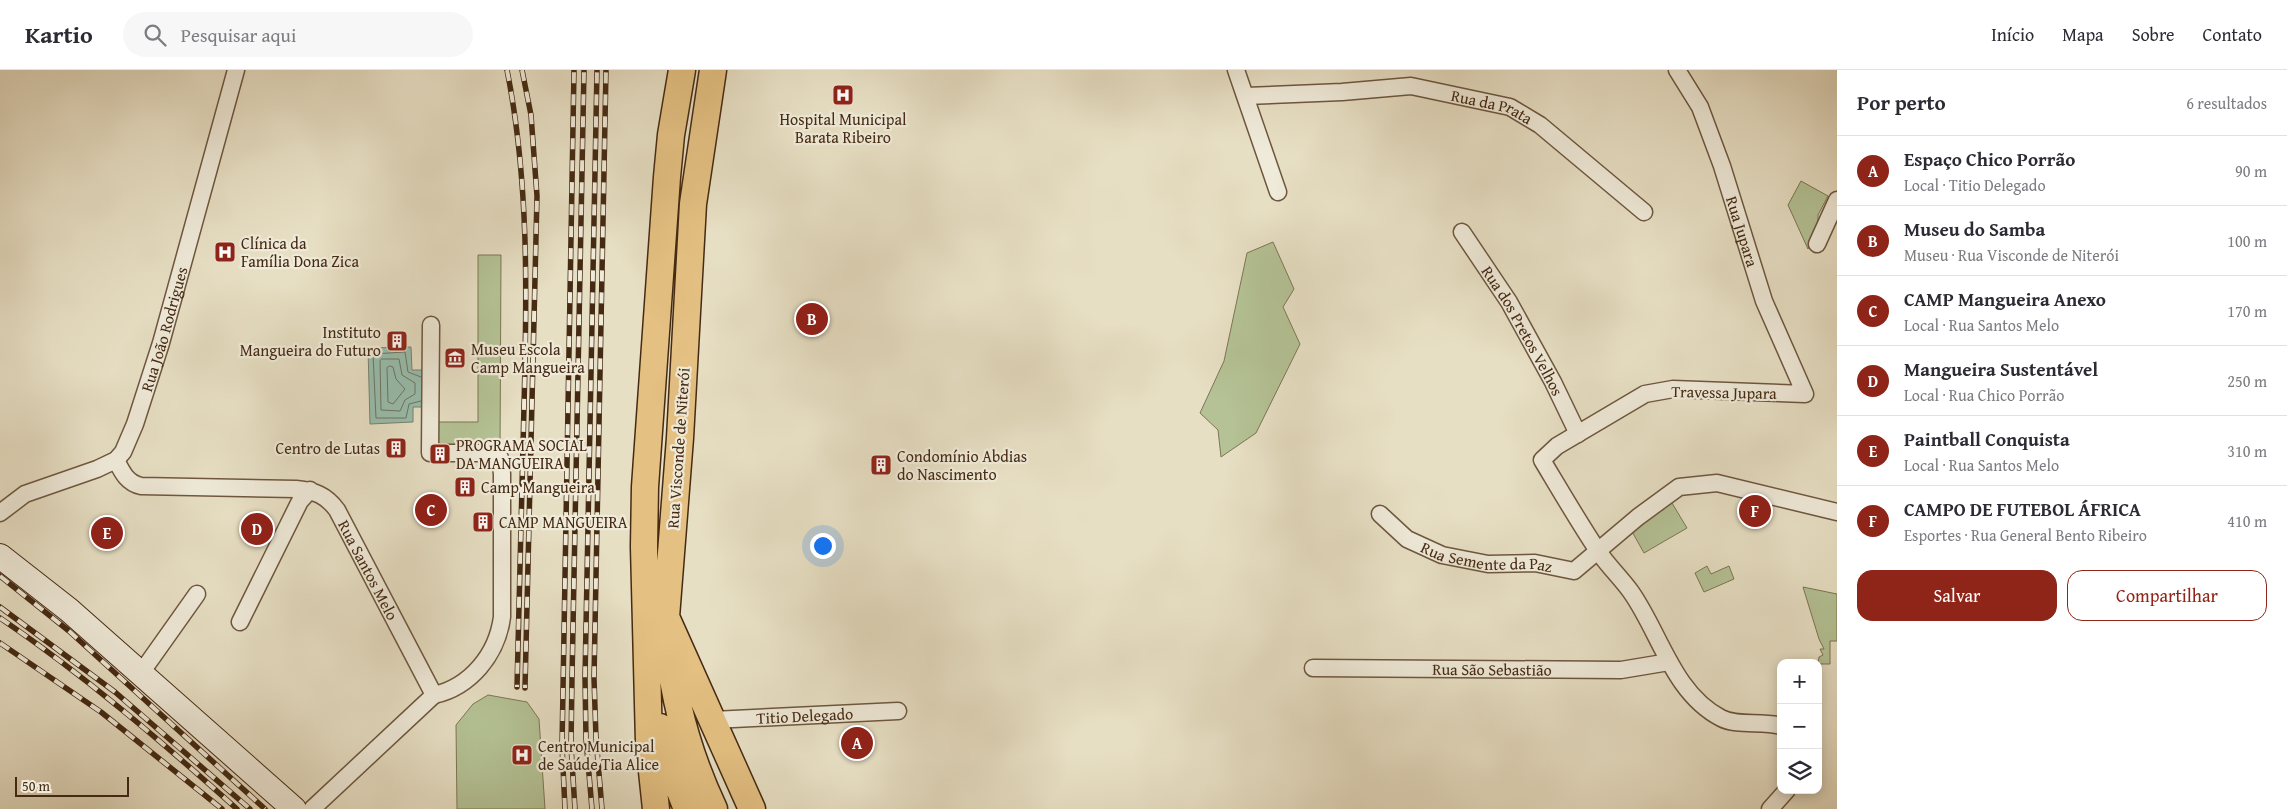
<!DOCTYPE html>
<html lang="pt">
<head>
<meta charset="utf-8">
<style>
  body { margin:0; font-family:"Gentium Book Plus",serif; background:#f7f7f7; color:#2b2b33 }
  .controls { position:absolute; right:15px; bottom:15px; display:grid; overflow:hidden; border-radius:10px; box-shadow:0 2px 12px #0003 }
  .controls button { width:45px; height:45px; display:grid; place-items:center; padding:0; border:0; border-bottom:1px solid #e1e1e2; background:#fff; color:#2b2b33; font:25px sans-serif }
  .scale { position:absolute; left:15px; bottom:12px; width:114px; box-sizing:border-box; padding-left:5px; border:2px solid #452a13; border-top:0; font-size:14px; line-height:18px; white-space:nowrap; color:#452a13; -webkit-text-stroke:4px #efead9; paint-order:stroke }
  .you { position:absolute; left:822px; top:475px; width:18px; height:18px; margin:-12px; border:4px solid #fff; border-radius:50%; background:#1a73e8; box-shadow:0 0 0 8px #1a73e833 }
  .badge { display:grid; place-items:center; width:32px; height:32px; border-radius:50%; background:#8f2418; color:#fff; font-size:16px; font-weight:700 }
  .pin { position:absolute; translate:-50% -50%; border:2px solid #fff; box-shadow:0 1px 5px #0006 }
  .list { margin:0; padding:0; list-style:none }
  h2 { display:flex; justify-content:space-between; align-items:center; height:65px; margin:0; padding:0 20px; font-size:21px }
  h2 small { font-size:16px; font-weight:400; color:#7c7c81 }
  .list li { display:grid; grid-template-columns:32px 1fr auto; gap:15px; align-items:center; box-sizing:border-box; height:70px; padding:0 20px; border-top:1px solid #e1e1e2 }
  .list b { display:block; font-size:19px; white-space:nowrap }
  .list p { margin:0; font-size:16px; white-space:nowrap; color:#7c7c81 }
  .list em { font-size:16px; font-style:normal; color:#7c7c81 }
  .actions { display:flex; gap:10px; padding:15px 20px }
  .actions a { flex:1; padding:11px 0; border:1px solid #8f2418; border-radius:15px; text-align:center; font-size:18px; color:#8f2418 }
  .actions .main { background:#8f2418; color:#fff }
  .icon { flex:none; width:28px; height:28px; fill:none; stroke:currentColor; stroke-width:2; stroke-linecap:round; stroke-linejoin:round }
  .map { position:relative; flex:none; width:1837px; height:739px; overflow:hidden }
  header { display:flex; align-items:center; gap:30px; box-sizing:border-box; height:70px; padding:0 25px; background:#fff; border-bottom:1px solid #e1e1e2 }
  header strong { font-size:24px }
  nav { display:flex; gap:28px; margin-inline-start:auto; font-size:18px }
  .search { width:350px; height:45px; background:#f7f7f7; display:flex; align-items:center; gap:12px; box-sizing:border-box; padding:0 18px; border-radius:28px; color:#7c7c81; font-size:19px }
  main { display:flex }
  aside { flex:1; background:#fff }
  .map>svg:first-child { display:block }
  .green { fill:#b4c295; stroke:#7c7654 }
  .water { fill:#98bdad; stroke:#77826f }
  .lines { fill:none; stroke-linecap:round; stroke-linejoin:round }
  .shore { stroke:#6e7460; stroke-width:1 }
  .street-casing { stroke:#6e573f; stroke-width:19 }
  .secondary-casing { stroke:#452a13; stroke-width:26 }
  .primary-casing { stroke:#452a13; stroke-width:29 }
  .street { stroke:#efead9; stroke-width:16 }
  .secondary { stroke:#efead9; stroke-width:24 }
  .primary { stroke:#e4c082; stroke-width:26 }
  .rail-casing { stroke:#452a13; stroke-width:5.5 }
  .rail { stroke:#efead9; stroke-width:4; stroke-dasharray:11; stroke-linecap:butt }
  .labels { text-anchor:middle; stroke-width:4.5; stroke-linejoin:round; paint-order:stroke }
  .street-label { font-size:16px; fill:#452a13; stroke:#efead9 }
  .poi-label { font-size:16px; fill:#452a13; stroke:#efead9; text-anchor:start }
</style>
</head>
<body>
<header>
<strong>Kartio</strong>
<div class="search"><svg class="icon" aria-label="search" viewBox="0 0 24 24"><circle cx="10" cy="10" r="6"/><path d="M15 15l6 6"/></svg>Pesquisar aqui</div>
<nav><a>Início</a><a>Mapa</a><a>Sobre</a><a>Contato</a></nav>
</header>
<main>
<div class="map">
<svg width="1837" height="739" viewBox="0 0 1837 739">
  <rect width="100%" height="100%" fill="#e7dfc4"/>
  <filter id="stains"><feTurbulence type="fractalNoise" baseFrequency=".004" numOctaves="4"/><feColorMatrix values="0 0 0 0 .2 0 0 0 0 .09 0 0 0 0 .02 0 0 0 .5 -.17"/></filter>
  <radialGradient id="worn" r=".72"><stop offset=".6" stop-color="#630" stop-opacity="0"/><stop offset="1" stop-color="#630" stop-opacity=".3"/></radialGradient>
  <path class="green" d="M1801,111L1828,126L1818,145V159L1808,179L1788,135Z
    M1273,172L1294,219L1283,237L1300,274L1256,363L1221,387L1218,360L1200,343L1224,291L1247,183Z
    M478,185H501L500,382H436V352H478Z
    M1672,433L1687,458L1644,483L1630,458Z
    M1749,434H1768L1769,448L1743,449L1742,435Z
    M1707,496L1711,504L1729,496L1734,509L1704,522L1695,503Z
    M1803,517L1837,524V571H1830V594H1818L1819,587L1823,585L1820,579H1824L1819,569Z
    M488,625L527,632L539,649L545,739H457L456,655L473,634Z"/>
  <path class="water" d="M411,277L412,300H426L427,337H413V352L370,354L368,278Z"/>
  <g class="lines">
    <path class="shore" d="M382,289H399L402,305L415,313V324L405,330L400,341L381,340L380,291Z
      M390,296L393,297L396,309L405,319L393,334L388,332L387,298Z
      M421,331L409,334L406,348H376L373,284L405,282L408,302L421,307"/>
    <g class="street-casing">
      <g id="street">
        <path d="M1236,0L1278,122"/>
        <path id="s1" d="M1677,0L1700,37L1722,96L1764,231L1805,324L1673,319L1645,324L1557,376L1542,390C1560,420 1578,451 1598,481C1608,496 1621,508 1631,522C1660,563 1673,623 1721,648C1738,657 1762,650 1781,656"/>
        <path id="s2" d="M1246,26L1342,22L1411,16L1510,37L1540,55L1644,142"/>
        <path id="s3" d="M1462,162L1509,232L1553,312L1578,364"/>
        <path d="M1817,174L1837,130"/>
        <path d="M431,255L430,383H490L500,388L502,404V547C497,585 470,617 434,625"/>
        <path id="s4" d="M116,390C122,402 127,413 141,416L296,419C315,421 326,425 337,440L434,625"/>
        <path id="s5" d="M0,443L25,424L97,399L116,390L123,382L135,354L161,273L236,0"/>
        <path id="s6" d="M1380,444L1407,469L1442,485L1488,494L1535,493L1574,501L1638,447L1679,417L1717,413L1837,442"/>
        <path d="M240,552L300,431L310,420"/>
        <path id="s7" d="M1313,598L1621,600L1669,592"/>
        <path d="M141,603L197,524"/>
        <path id="s8" d="M713,650L898,641"/>
        <path d="M312,739L434,625"/>
        <path d="M1770,739L1787,720"/>
      </g>
    </g>
    <g class="secondary-casing">
      <path id="secondary" d="M0,486L69,540L294,739"/>
    </g>
    <g class="primary-casing">
      <path id="primary" d="M713,0L693,134L680,368L666,547L752,739
        M668,570C673,628 689,686 714,739
        M660,657L667,688L687,739
        M656,739L649,673L644,477L645,417L667,107L671,65L682,0"/>
    </g>
    <use href="#street" class="street"/>
    <use href="#secondary" class="secondary"/>
    <use href="#primary" class="primary"/>
    <g class="rail-casing">
      <path id="rail" d="M507,0C529,110 527,224 524,336C522,430 519,523 517,617
        M522,0L531,45L537,126L525,618
        M0,506L69,561L265,739
        M0,537L115,622L250,739
        M0,548C84,605 161,671 237,739
        M0,573L101,642L222,739
        M565,739L562,676L574,0
        M575,739L571,676L572,608L584,0
        M592,739L586,669L585,608L597,0
        M602,739L596,668L594,608L606,0"/>
    </g>
    <use href="#rail" class="rail"/>
  </g>
  <defs>
    <g id="hospital-square" transform="scale(1.125)"><rect x="-9" y="-9" width="18" height="18" rx="4" fill="#8f2418" stroke="#efead9"/><path d="M-5-5h3v3.5h4V-5h3V5h-3V1.5h-4V5h-3Z" fill="#fff"/></g>
    <g id="building-square" transform="scale(1.125)"><rect x="-9" y="-9" width="18" height="18" rx="4" fill="#8f2418" stroke="#efead9"/><path d="M-4-6H4V6H1V3H-1V6H-4ZM-2.5-4.3h1.7v1.8h-1.7ZM.8-4.3h1.7v1.8H.8ZM-2.5-1h1.7V.8h-1.7ZM.8-1h1.7V.8H.8Z" fill="#fff"/></g>
    <g id="museum-square" transform="scale(1.125)"><rect x="-9" y="-9" width="18" height="18" rx="4" fill="#8f2418" stroke="#efead9"/><path d="M0-6L6-3V-2H-6V-3ZM-5-1h2V3h-2ZM-1-1h2V3h-2ZM3-1h2V3H3ZM-6 4H6V6H-6Z" fill="#fff"/></g>
  </defs>
  <g fill-rule="evenodd">
    <use href="#hospital-square" x="843" y="25"/>
    <use href="#hospital-square" x="225" y="182"/>
    <use href="#building-square" x="397" y="271"/>
    <use href="#museum-square" x="455" y="288"/>
    <use href="#building-square" x="396" y="378"/>
    <use href="#building-square" x="440" y="384"/>
    <use href="#building-square" x="881" y="395"/>
    <use href="#building-square" x="465" y="417"/>
    <use href="#building-square" x="483" y="452"/>
    <use href="#hospital-square" x="522" y="685"/>
  </g>
  <g class="labels">
    <g class="street-label">
      <text dy="6" stroke="none"><textPath href="#s2" startOffset="249">Rua da Prata</textPath></text>
      <text dy="6" stroke="none"><textPath href="#s1" startOffset="175">Rua Jupara</textPath></text>
      <text dy="6" stroke="none"><textPath href="#s5" startOffset="269">Rua João Rodrigues</textPath></text>
      <text dy="6" stroke="none"><textPath href="#s3" startOffset="116">Rua dos Pretos Velhos</textPath></text>
      <text transform="translate(1724 322) rotate(1)" y="6">Travessa Jupara</text>
      <text transform="translate(678 378) rotate(-86)" y="6">Rua Visconde de Niterói</text>
      <text dy="6" stroke="none"><textPath href="#s6" startOffset="120">Rua Semente da Paz</textPath></text>
      <text dy="6" stroke="none"><textPath href="#s4" startOffset="308">Rua Santos Melo</textPath></text>
      <text dy="6" stroke="none"><textPath href="#s7" startOffset="179">Rua São Sebastião</textPath></text>
      <text dy="6" stroke="none"><textPath href="#s8" startOffset="92">Titio Delegado</textPath></text>
    </g>
    <g class="poi-label">
      <text x="843" y="55" text-anchor="middle">Hospital Municipal<tspan x="843" dy="18">Barata Ribeiro</tspan></text>
      <text x="241" y="179">Clínica da<tspan x="241" dy="18">Família Dona Zica</tspan></text>
      <text x="381" y="268" text-anchor="end">Instituto<tspan x="381" dy="18">Mangueira do Futuro</tspan></text>
      <text x="471" y="285">Museu Escola<tspan x="471" dy="18">Camp Mangueira</tspan></text>
      <text x="456" y="381">PROGRAMA SOCIAL<tspan x="456" dy="18">DA MANGUEIRA</tspan></text>
      <text x="380" y="384" text-anchor="end">Centro de Lutas</text>
      <text x="897" y="392">Condomínio Abdias<tspan x="897" dy="18">do Nascimento</tspan></text>
      <text x="481" y="423">Camp Mangueira</text>
      <text x="499" y="458">CAMP MANGUEIRA</text>
      <text x="538" y="682">Centro Municipal<tspan x="538" dy="18">de Saúde Tia Alice</tspan></text>
    </g>
  </g>
  <rect width="100%" height="100%" filter="url(#stains)"/>
  <rect width="100%" height="100%" fill="url(#worn)"/>
</svg>
<div class="controls">
<button>+</button>
<button>−</button>
<button><svg class="icon" aria-label="layers" viewBox="0 0 24 24"><path d="M12 4l9 5-9 5-9-5zM3 14l9 5 9-5"/></svg></button>
</div>
<div class="scale">50 m</div>
<div class="you"></div>
<div class="pin badge" style="left:857px;top:673px">A</div>
<div class="pin badge" style="left:812px;top:249px">B</div>
<div class="pin badge" style="left:431px;top:440px">C</div>
<div class="pin badge" style="left:257px;top:459px">D</div>
<div class="pin badge" style="left:107px;top:463px">E</div>
<div class="pin badge" style="left:1755px;top:441px">F</div>
</div>
<aside>
<h2>Por perto<small>6 resultados</small></h2>
<ul class="list">
<li><span class="badge">A</span><div><b>Espaço Chico Porrão</b><p>Local · Titio Delegado</p></div><em>90 m</em></li>
<li><span class="badge">B</span><div><b>Museu do Samba</b><p>Museu · Rua Visconde de Niterói</p></div><em>100 m</em></li>
<li><span class="badge">C</span><div><b>CAMP Mangueira Anexo</b><p>Local · Rua Santos Melo</p></div><em>170 m</em></li>
<li><span class="badge">D</span><div><b>Mangueira Sustentável</b><p>Local · Rua Chico Porrão</p></div><em>250 m</em></li>
<li><span class="badge">E</span><div><b>Paintball Conquista</b><p>Local · Rua Santos Melo</p></div><em>310 m</em></li>
<li><span class="badge">F</span><div><b>CAMPO DE FUTEBOL ÁFRICA</b><p>Esportes · Rua General Bento Ribeiro</p></div><em>410 m</em></li>
</ul>
<div class="actions"><a class="main">Salvar</a><a>Compartilhar</a></div>
</aside>
</main>
</body>
</html>
